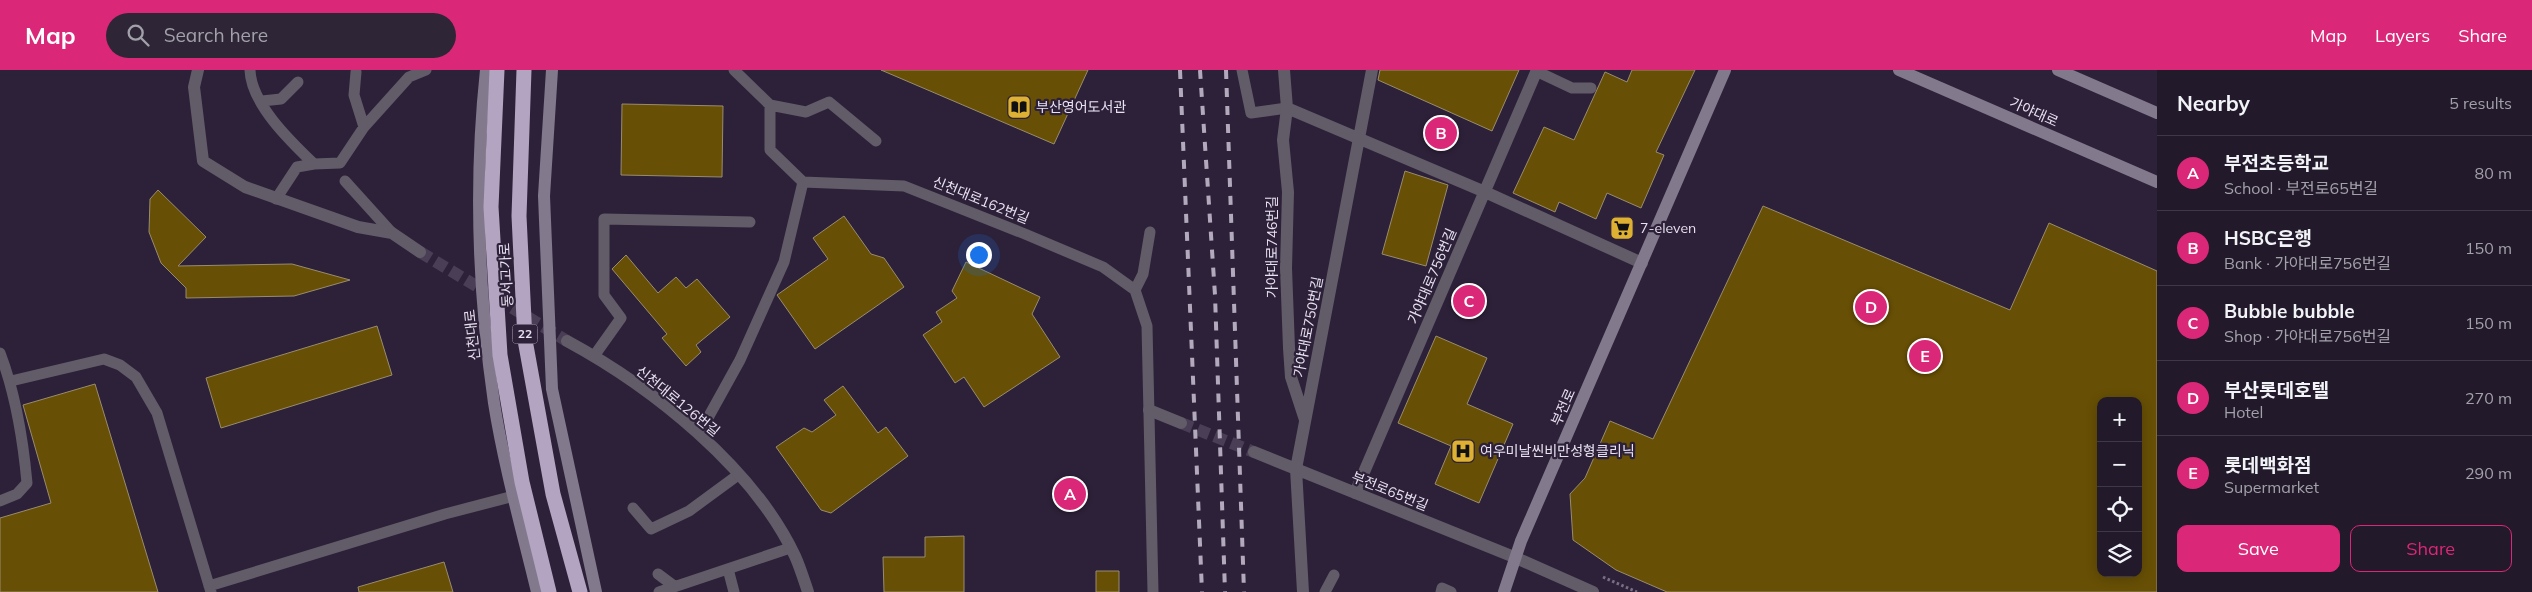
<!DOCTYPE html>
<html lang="en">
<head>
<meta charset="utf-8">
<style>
  body { margin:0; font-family:Mulish,"Noto Sans KR",sans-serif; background:#2e2637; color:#f1f3f6 }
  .controls { position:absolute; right:15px; bottom:15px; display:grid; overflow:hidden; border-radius:10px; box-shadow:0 2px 12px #0003 }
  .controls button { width:45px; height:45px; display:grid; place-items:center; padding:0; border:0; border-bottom:1px solid #3f3847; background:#22192b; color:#f1f3f6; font:25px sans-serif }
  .you { position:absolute; left:978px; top:184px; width:18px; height:18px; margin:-12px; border:4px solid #fff; border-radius:50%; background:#1a73e8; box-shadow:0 0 0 8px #1a73e833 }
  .badge { display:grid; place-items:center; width:32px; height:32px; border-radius:50%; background:#db2777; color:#fff; font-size:16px; font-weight:700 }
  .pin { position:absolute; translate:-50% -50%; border:2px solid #fff; box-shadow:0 1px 5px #0006 }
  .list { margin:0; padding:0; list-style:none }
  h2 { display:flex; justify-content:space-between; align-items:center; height:65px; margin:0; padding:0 20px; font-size:21px }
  h2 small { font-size:16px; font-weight:400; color:#a2a0a9 }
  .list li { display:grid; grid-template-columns:32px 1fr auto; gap:15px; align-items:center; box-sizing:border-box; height:75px; padding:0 20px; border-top:1px solid #3f3847 }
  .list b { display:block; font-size:19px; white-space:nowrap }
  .list p { margin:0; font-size:16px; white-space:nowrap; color:#a2a0a9 }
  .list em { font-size:16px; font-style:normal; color:#a2a0a9 }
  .actions { display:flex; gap:10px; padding:15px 20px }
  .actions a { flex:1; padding:11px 0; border:1px solid #db2777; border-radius:10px; text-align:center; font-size:18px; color:#db2777 }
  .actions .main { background:#db2777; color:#fff }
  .icon { flex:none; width:28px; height:28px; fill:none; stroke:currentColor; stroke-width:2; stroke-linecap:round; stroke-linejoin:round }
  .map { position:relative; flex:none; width:2157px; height:522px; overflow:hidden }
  header { display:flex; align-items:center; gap:30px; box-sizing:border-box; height:70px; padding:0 25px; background:#db2777; color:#fff }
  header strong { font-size:24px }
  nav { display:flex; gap:28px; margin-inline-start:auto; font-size:18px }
  .search { width:350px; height:45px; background:#2e2637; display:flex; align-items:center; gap:12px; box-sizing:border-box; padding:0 18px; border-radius:28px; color:#a2a0a9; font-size:19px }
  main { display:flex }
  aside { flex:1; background:#22192b }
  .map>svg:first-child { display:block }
  .building { fill:#674f05; stroke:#998c6e; fill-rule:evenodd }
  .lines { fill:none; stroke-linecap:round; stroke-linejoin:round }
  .street-tunnel { stroke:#493e55; stroke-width:12; stroke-dasharray:12 6; stroke-linecap:butt }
  .path { stroke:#796f84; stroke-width:3; stroke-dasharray:2.5 2.5; stroke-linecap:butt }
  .lane { stroke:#625c68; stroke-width:11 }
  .street { stroke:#625c68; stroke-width:12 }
  .secondary { stroke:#82798d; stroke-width:12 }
  .highway { stroke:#b3a4c2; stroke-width:15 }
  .rail { stroke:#b2aabc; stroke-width:4; stroke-dasharray:9 9; stroke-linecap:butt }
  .labels { text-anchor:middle; stroke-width:4.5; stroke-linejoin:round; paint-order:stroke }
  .shield { fill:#2d2139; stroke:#b0a7ba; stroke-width:1 }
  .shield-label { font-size:12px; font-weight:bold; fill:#e8e1f1 }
  .poi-label { font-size:14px; fill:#e8e1f1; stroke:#2d2139; text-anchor:start }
  .street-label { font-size:14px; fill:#e8e1f1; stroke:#2d2139 }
</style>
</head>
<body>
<header>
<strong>Map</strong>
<div class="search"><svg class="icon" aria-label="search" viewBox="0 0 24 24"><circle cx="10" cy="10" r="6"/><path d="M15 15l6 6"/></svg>Search here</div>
<nav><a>Map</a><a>Layers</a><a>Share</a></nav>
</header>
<main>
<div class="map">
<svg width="2157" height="522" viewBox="0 0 2157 522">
  <rect width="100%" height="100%" fill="#2d2139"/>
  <path class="building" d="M881,0H1088L1054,74Z
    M1380,0H1519L1492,61L1378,10Z
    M1632,0H1695L1656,82L1664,85L1641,138L1607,123L1596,149L1559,132L1555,142L1513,123L1544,57L1574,70L1605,2L1627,12Z
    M622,34L723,36L722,107L621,105Z
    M1405,101L1448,115L1426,196L1382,184Z
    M158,120L206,167L178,196L292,194L350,210L294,226L186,228V218L161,193L149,162L150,129Z
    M1763,136L2010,240L2049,153L2157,201V522H1667L1616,500L1573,470L1570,424L1585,408L1610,351L1653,369ZM2101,331H2138V503H2101Z
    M844,146L871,184L884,188L904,217L815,279L777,225L828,189L813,168Z
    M626,185L658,223L676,207L686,218L697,209L730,247L696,275L701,282L686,296L662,268L667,264L612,199Z
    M966,192L1040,227L1032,244L1060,287L984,337L964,307L955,313L923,265L942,252L936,242L957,228L952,221Z
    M377,256L392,305L221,358L206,308Z
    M1436,266L1487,288L1467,334L1513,354L1479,433L1435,414L1451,376L1398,353Z
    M95,314L158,522H0V448L51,433L23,335Z
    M843,316L878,363L886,357L908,386L831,443L821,440L776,377L804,358L812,362L836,345L824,330Z
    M964,466V522H884L883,487H925V467Z
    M444,492L453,522H359L358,517Z
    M1096,501H1119V522H1096Z"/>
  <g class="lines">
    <path class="street-tunnel" d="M420,182L567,271
      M1181,353L1254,382"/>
    <path class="path" d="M1603,507L1637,522"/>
    <path class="lane" d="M250,0C251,34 291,72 314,94L340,93L364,57L409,7L426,0
      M1242,0L1251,43L1287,38
      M1536,1L1572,18H1591
      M356,2L354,25L364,57
      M262,31L281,29L298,12
      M770,35L806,42L829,32L876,71
      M345,111L392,163
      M803,112L904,116L1025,164L1103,197L1135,220L1147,256L1153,522
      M276,129L297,97L314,94
      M1135,220L1143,204L1150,162
      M0,283C16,325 23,369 27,413L17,424L0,431
      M594,286L621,248L604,225V149L750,152
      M11,311L104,289L120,295L136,307L157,343L211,522
      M699,364L740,290L784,192L803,112L770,80V35L734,0
      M633,438L651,459L689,441L738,405
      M728,499L734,522
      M658,504L674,516
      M209,516L445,444L514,426
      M659,522L790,478
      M1325,522L1334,505
      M1441,522L1442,518L1451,522"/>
    <path class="street" d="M198,0L194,17L203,91L245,117L358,157L392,163L420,182
      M1284,0L1287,38L1283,70L1288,122L1286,198L1289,278L1291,307L1305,350
      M1287,38L1485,122L1642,193
      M567,271C652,317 753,397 795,486C800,497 804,510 808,522
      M1149,340L1181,353
      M1254,382L1514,487L1593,522
      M1355,423L1537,0
      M1303,522L1296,399L1372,0"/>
    <path class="secondary" d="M486,0C474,111 478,222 494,333C504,396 522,460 537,522
      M552,0L544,126L552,319L596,522
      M1899,0L2157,112
      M2058,0L2157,43
      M1504,522L1521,471L1725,0"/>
    <path class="highway" d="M497,0L491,137L500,285L522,412L549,522
      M524,0L519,146L525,270L553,424L580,522"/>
    <path class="rail" d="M1180,0L1202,522
      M1200,0L1215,225L1225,522
      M1226,0L1244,522"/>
  </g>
  <defs>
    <g id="library-square" transform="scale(1.25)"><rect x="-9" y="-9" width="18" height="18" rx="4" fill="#deb133" stroke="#2d2139"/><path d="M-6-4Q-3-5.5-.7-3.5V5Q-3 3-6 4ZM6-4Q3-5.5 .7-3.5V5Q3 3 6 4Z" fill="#111"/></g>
    <g id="supermarket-square" transform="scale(1.25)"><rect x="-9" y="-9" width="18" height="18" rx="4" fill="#deb133" stroke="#2d2139"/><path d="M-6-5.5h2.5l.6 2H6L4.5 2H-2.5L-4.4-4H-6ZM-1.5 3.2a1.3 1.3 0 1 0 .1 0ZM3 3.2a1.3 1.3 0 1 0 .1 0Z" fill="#111"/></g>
    <g id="hospital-square" transform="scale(1.25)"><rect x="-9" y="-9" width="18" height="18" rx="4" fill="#deb133" stroke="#2d2139"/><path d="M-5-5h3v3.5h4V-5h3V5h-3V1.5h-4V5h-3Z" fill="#111"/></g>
  </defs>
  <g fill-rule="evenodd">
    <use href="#library-square" x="1019" y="37"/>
    <use href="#supermarket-square" x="1622" y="158"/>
    <use href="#hospital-square" x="1463" y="381"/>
  </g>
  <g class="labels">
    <rect class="shield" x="512.5" y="254.5" width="25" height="19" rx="4"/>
    <g class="shield-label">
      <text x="525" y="268">22</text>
    </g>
    <g class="poi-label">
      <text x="1036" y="42">부산영어도서관</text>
      <text x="1640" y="163">7-eleven</text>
      <text x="1480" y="386">여우미날씬비만성형클리닉</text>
    </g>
    <g class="street-label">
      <text transform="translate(2034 42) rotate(24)" y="5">가야대로</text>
      <text transform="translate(981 130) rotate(22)" y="5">신천대로162번길</text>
      <text transform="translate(1272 177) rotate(-90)" y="5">가야대로746번길</text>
      <text transform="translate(506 205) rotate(-93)" y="5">동서고가로</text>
      <text transform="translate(1432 206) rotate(-67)" y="5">가야대로756번길</text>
      <text transform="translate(1308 257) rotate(-79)" y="5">가야대로750번길</text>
      <text transform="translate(472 265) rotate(-96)" y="5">신천대로</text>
      <text transform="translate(678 331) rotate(39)" y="5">신천대로126번길</text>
      <text transform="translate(1563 337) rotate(-66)" y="5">부전로</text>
      <text transform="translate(1390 421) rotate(22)" y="5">부전로65번길</text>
    </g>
  </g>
</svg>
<div class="controls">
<button>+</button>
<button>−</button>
<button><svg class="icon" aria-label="locate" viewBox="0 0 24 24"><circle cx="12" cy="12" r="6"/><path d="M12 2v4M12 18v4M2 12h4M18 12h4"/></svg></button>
<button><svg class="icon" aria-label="layers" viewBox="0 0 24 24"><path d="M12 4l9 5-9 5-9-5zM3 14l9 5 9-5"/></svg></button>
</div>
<div class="you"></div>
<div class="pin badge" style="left:1070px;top:424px">A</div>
<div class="pin badge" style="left:1441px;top:63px">B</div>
<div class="pin badge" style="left:1469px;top:231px">C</div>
<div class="pin badge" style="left:1871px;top:237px">D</div>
<div class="pin badge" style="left:1925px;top:286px">E</div>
</div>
<aside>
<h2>Nearby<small>5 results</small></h2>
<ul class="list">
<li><span class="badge">A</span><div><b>부전초등학교</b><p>School · 부전로65번길</p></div><em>80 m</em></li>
<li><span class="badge">B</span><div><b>HSBC은행</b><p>Bank · 가야대로756번길</p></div><em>150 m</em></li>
<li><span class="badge">C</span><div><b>Bubble bubble</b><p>Shop · 가야대로756번길</p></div><em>150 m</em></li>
<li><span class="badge">D</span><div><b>부산롯데호텔</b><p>Hotel</p></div><em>270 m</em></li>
<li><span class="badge">E</span><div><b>롯데백화점</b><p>Supermarket</p></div><em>290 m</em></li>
</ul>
<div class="actions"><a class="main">Save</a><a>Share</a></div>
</aside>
</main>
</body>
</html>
